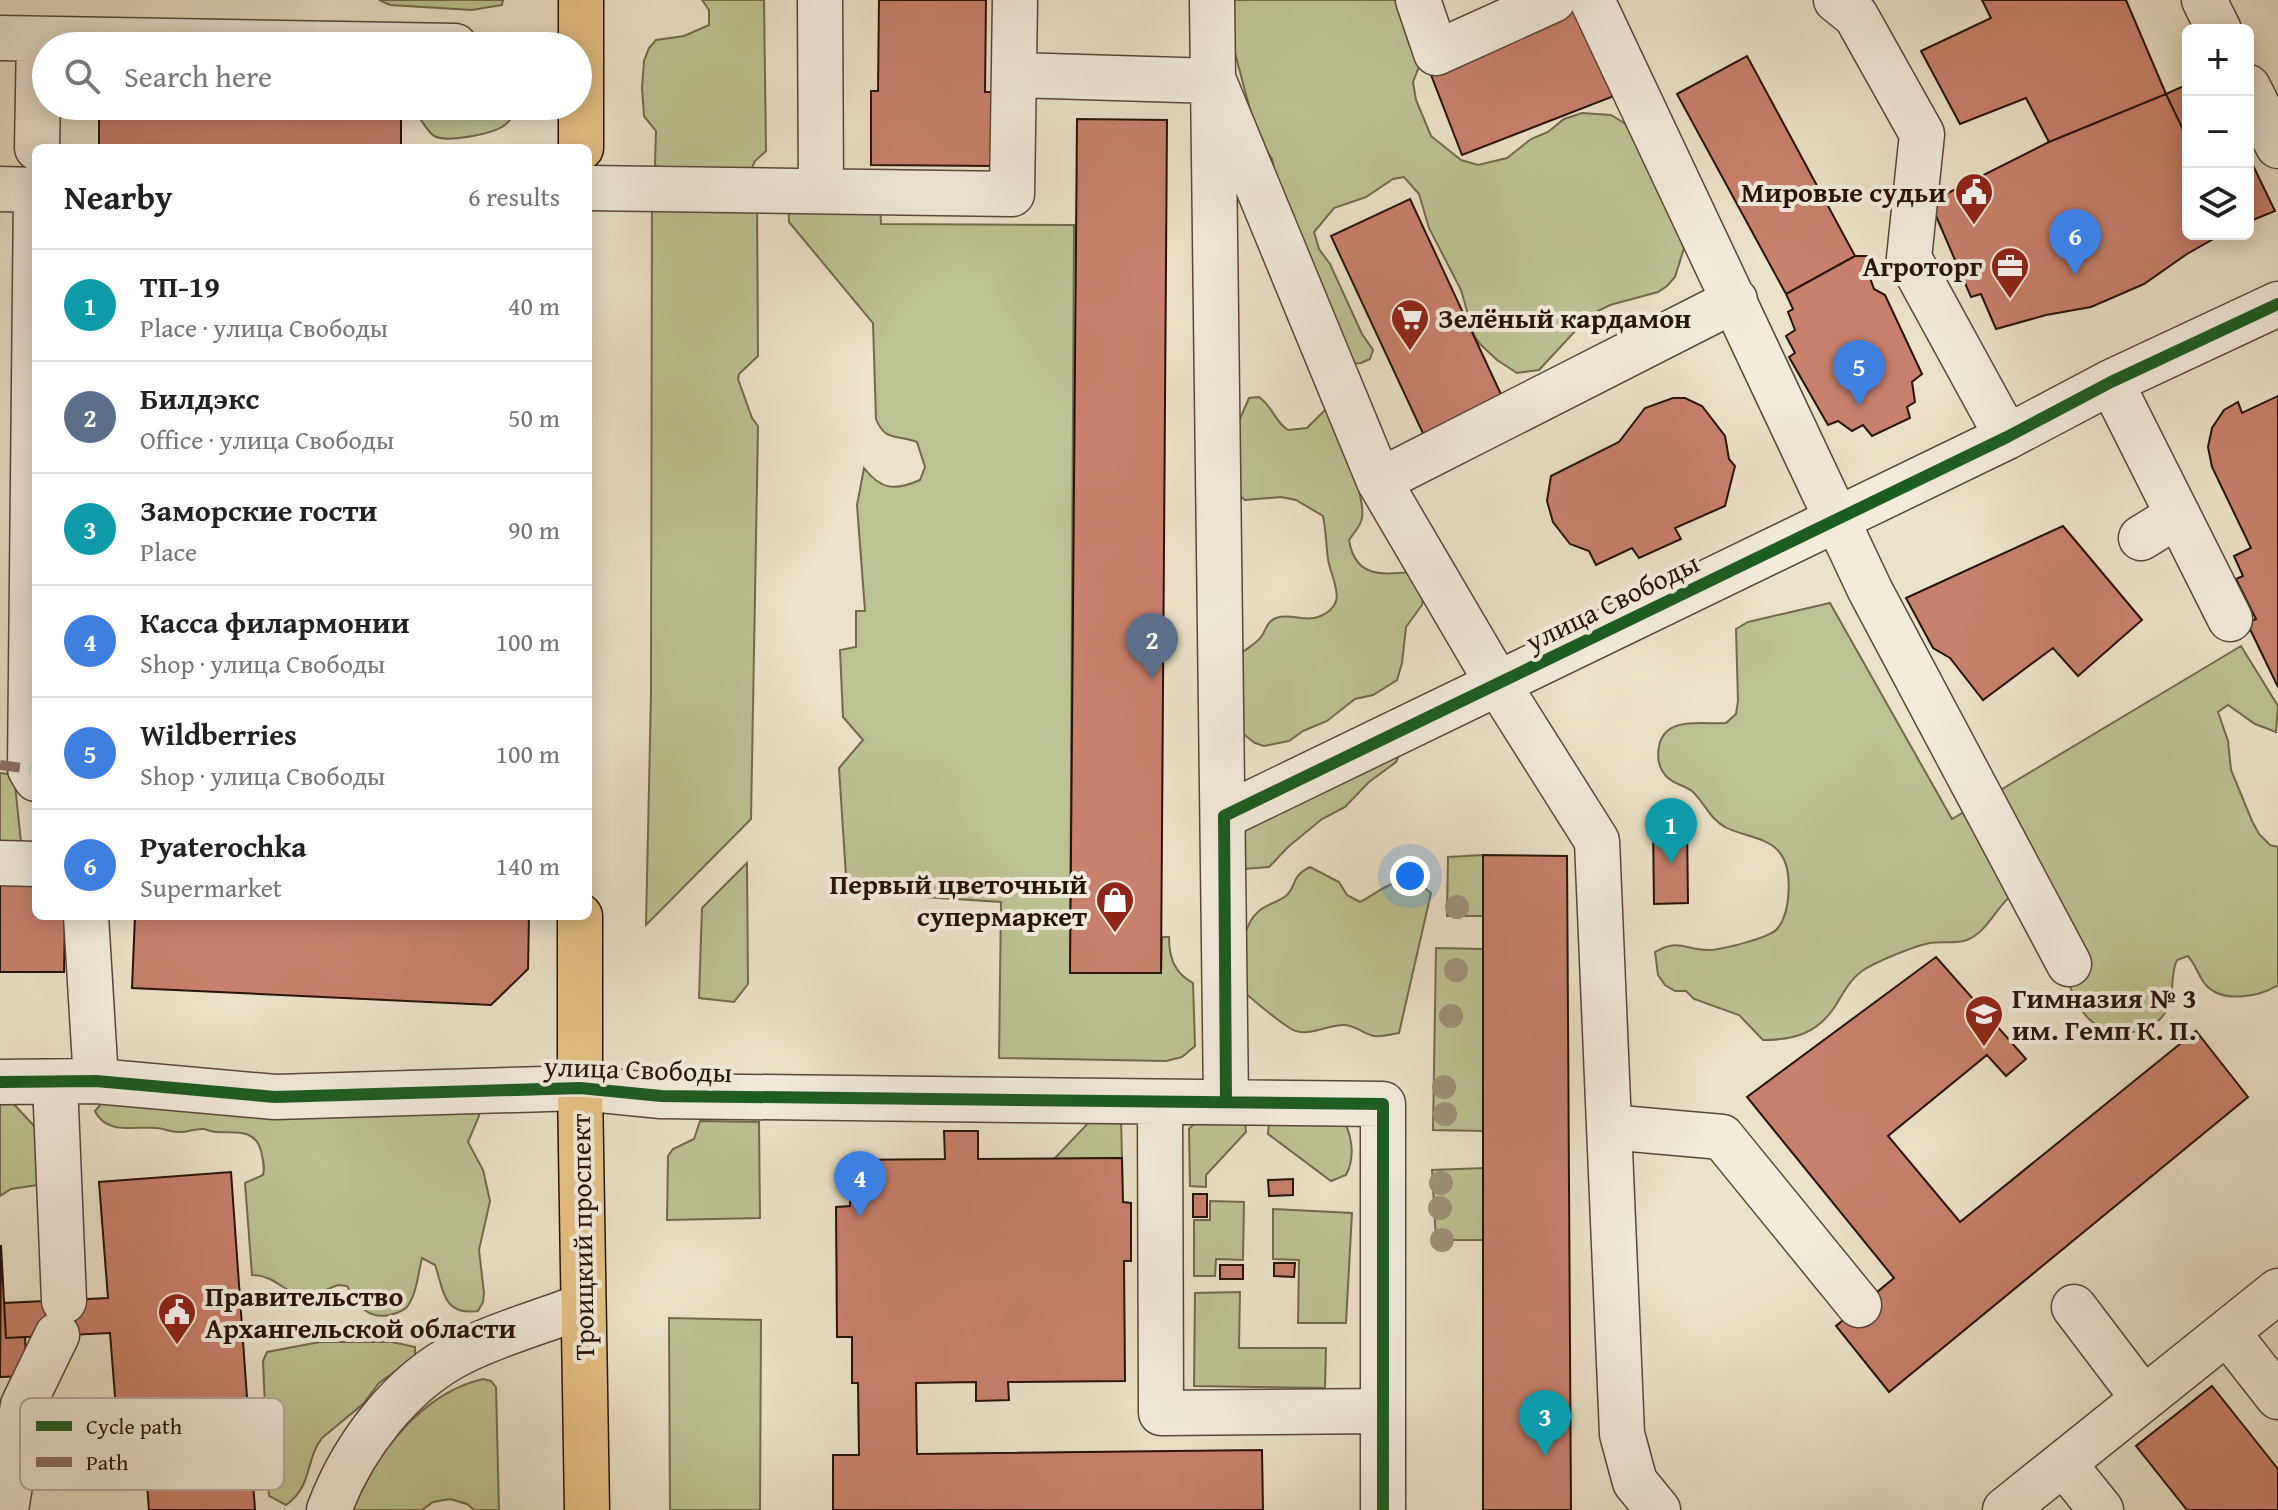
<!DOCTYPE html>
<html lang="en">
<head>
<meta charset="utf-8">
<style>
  body { margin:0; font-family:"Gentium Book Plus",serif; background:#f6f6f6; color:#222 }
  .controls { position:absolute; right:24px; top:24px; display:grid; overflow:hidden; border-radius:12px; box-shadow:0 4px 20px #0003 }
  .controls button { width:72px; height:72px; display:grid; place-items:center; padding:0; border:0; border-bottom:2px solid #e0e0e0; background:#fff; color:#222; font:40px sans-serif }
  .you { position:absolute; left:1410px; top:876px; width:28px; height:28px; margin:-20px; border:6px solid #fff; border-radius:50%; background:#1a73e8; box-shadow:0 0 0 12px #1a73e833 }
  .badge { display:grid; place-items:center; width:52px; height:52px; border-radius:50%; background:#8f2418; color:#fff; font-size:26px; font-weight:700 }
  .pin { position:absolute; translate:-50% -66px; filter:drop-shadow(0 2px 4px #0008) }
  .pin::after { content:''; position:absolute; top:42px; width:28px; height:24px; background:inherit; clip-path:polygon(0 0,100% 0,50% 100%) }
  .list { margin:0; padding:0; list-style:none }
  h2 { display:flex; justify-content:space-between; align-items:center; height:104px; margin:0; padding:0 32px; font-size:34px }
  h2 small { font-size:26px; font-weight:400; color:#767676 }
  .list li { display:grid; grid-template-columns:52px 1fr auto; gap:24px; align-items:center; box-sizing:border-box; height:112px; padding:0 32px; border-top:2px solid #e0e0e0 }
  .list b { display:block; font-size:30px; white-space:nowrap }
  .list p { margin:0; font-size:26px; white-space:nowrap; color:#767676 }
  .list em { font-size:26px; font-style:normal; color:#767676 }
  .icon { flex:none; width:44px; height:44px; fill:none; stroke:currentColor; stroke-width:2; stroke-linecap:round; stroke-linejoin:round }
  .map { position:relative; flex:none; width:2278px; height:1510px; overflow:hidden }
  .search { position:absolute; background:#fff; box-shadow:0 4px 20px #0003; left:32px; top:32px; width:560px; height:88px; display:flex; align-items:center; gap:20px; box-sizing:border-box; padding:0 28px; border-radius:44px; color:#767676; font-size:30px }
  .panel { position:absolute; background:#fff; box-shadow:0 4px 20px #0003; left:32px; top:144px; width:560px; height:776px; border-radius:12px }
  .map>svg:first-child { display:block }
  .green { fill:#bdc292; stroke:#726a4c; stroke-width:2 }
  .building { fill:#c8816c; stroke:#271307; stroke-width:2 }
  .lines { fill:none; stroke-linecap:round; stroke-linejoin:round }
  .minor-casing { stroke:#584737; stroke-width:47 }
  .major-casing { stroke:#271307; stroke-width:47 }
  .minor { stroke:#f3ecdb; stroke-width:44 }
  .major { stroke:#e6c184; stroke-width:44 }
  .quiet { stroke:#8d6e63; stroke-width:10; stroke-dasharray:20 10; stroke-linecap:butt }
  .cycleway-casing { stroke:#f3ecdb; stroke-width:17 }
  .cycleway { stroke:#1b5e20; stroke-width:12 }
  .tree { fill:#9d9278 }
  .labels { text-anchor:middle; stroke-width:8; stroke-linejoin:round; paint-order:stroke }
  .poi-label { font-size:28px; font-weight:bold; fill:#271307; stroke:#f3ecdb; text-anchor:end }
  .street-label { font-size:28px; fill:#271307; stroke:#f3ecdb }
  .key { fill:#f3ecdb; stroke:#b6ab9b; stroke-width:2 }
  .key-label { font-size:22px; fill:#271307 }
</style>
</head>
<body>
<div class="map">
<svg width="2278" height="1510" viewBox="0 0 2278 1510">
  <rect width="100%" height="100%" fill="#ece2c7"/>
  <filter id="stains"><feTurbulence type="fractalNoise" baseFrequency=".0025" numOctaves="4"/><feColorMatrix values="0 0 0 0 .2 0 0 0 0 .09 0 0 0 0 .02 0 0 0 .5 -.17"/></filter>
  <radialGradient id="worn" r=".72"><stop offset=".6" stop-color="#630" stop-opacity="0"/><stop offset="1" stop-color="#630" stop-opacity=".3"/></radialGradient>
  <path class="green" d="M379,0H503L502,5L472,10L390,5Z
    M702,0H764L766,151L755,161L747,179L657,168L655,164L656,131L644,116L642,88L644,61L649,48L656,40L684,36L709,25V10Z
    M1232,0H1434L1424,54L1413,82L1416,100L1431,136L1461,160L1478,165L1507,158L1531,139L1548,132L1564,119L1582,113L1611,115L1634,129L1675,210L1684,248L1675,277L1667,286L1658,292L1610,305L1590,315L1539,370L1517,373L1497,360L1480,344L1474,335L1461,290L1429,228L1419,194L1404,177L1393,179L1366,197L1334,208L1314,232L1319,249L1330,264L1362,334L1373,350L1370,359L1361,363L1348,364L1283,205L1272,159L1260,141L1249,106L1234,49Z
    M413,106H516V107C514,116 510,122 502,127C490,134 447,143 434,136C429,133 415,112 413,106Z
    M652,197L757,198L758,356L739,374L738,379L752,418L758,426L751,819L646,925L651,694Z
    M788,199L880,200L881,224L1074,225L1070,972L1161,973L1162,937H1169C1169,957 1174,973 1193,983L1195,1046L1182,1057L1166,1061L999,1058L1001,902L847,892L839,768L863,740L843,717L840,650L856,647V611H865L857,505L864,468C881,490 895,491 920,480L925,467L917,442C897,434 885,442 876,419L873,323L789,222Z
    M1259,397C1274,408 1274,421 1288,430L1307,428L1327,408C1337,434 1366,492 1362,518C1361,526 1353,534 1349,540C1355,577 1380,575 1410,572L1423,596L1422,605L1406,627L1402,663L1397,680L1373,695L1355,699L1327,721L1303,731L1289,741L1264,746L1255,743L1242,733L1238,656C1245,649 1255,645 1261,637C1267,629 1266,622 1276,618C1291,613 1304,622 1318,617C1351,605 1331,580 1328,559C1326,544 1326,530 1323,516L1296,500L1281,497L1245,500L1239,495L1231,439L1249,398Z
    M1830,603L1952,819L2241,646L2278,706L2276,732L2255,724L2228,705L2218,712L2228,741L2231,770L2252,821L2259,834L2270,845L2278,847V985C2259,997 2222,1004 2205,984C2198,975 2196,965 2188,956L2177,960C2169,976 2176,998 2165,1013C2149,1037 2110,1039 2089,1019C2076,1007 2071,987 2063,971C2049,944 2030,919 2014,893C1997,905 1988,932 1967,940C1956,944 1941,941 1930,943C1914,946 1875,962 1862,971C1850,980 1843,993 1836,1005C1818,1033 1795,1040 1763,1040L1739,1015L1694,999L1686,991H1675L1665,985L1658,975L1655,952C1679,938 1685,950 1708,950C1721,950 1769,938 1777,929C1791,913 1793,869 1780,853C1769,837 1741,836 1725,827C1710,819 1704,802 1692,791C1684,785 1673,784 1666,776C1659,768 1657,757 1659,747C1664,715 1704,725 1726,723L1736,714L1738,701L1736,629L1748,622Z
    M1400,753L1396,762L1369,782L1345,807L1322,819L1288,847L1269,867L1244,869L1242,827Z
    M0,773L14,775L22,852L0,851Z
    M1483,855V916H1447L1448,857Z
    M747,863L748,984L734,1002L699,998L702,908Z
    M1310,867L1339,882L1347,895L1360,902C1386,888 1403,868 1431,893L1399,1033C1392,1034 1382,1037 1374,1036C1363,1034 1357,1026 1345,1025C1329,1024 1312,1036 1296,1031C1289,1030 1247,996 1242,989C1243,965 1238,928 1259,911C1267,904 1279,902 1287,895C1298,884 1290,877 1310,867Z
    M1436,948L1483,949L1484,1131L1433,1130Z
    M0,1099H9L37,1129L38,1185L11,1189L0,1196Z
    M110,1100L477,1105L479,1116L468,1142L483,1170L490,1201L479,1250L484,1293L483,1302L478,1311C443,1316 444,1291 435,1265L422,1258C418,1273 417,1294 407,1307C402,1312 397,1313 390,1315C365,1320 358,1303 347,1286L338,1285L305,1298C285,1293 275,1275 252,1275L245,1183L263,1175C265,1166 263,1160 261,1151C255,1128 235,1133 216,1132C212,1132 208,1130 204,1129C196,1128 188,1132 180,1132C171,1133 164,1128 156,1128C135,1126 106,1135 95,1111L101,1104Z
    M1340,1115C1352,1132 1356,1156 1346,1175L1331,1181L1268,1134L1269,1121Z
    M1093,1118H1121L1122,1158L1054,1159Z
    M1199,1118L1245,1121L1246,1132L1206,1175V1187L1190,1186L1189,1129Z
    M700,1121L759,1122L760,1218L667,1220L668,1156L673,1149L694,1139Z
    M1484,1168V1240H1436L1432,1170Z
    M1210,1201L1244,1202L1243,1260L1216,1259L1215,1276H1194V1220H1210Z
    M1273,1209L1352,1213L1346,1323H1298L1299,1260L1273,1259Z
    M1240,1292L1239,1348H1326L1325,1388L1194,1386L1195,1293Z
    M669,1318L761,1320L760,1510H670Z
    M320,1342H392L415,1347V1357L379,1383L363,1404L322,1438C305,1460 313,1486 286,1505L269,1496L263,1361L267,1352Z
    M483,1379L491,1381L496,1387L499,1510H474L467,1504L450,1499L433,1502L422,1510H343C381,1457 415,1395 483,1379Z"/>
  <path class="building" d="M879,0H986L985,92H993V166L871,165V91H878Z
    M1982,0H2126L2166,94L2049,142L2026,98L1960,124L1921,51L1991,18Z
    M1580,8L1614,96L1462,155L1428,67Z
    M1747,56L1855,256L1786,294L1677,94Z
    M2188,84V140L2166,94Z
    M2166,94L2188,140V234H2222L2187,254L2144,284L2091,307L2046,315L1996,329L1981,294L1971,297L1930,202L2049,142Z
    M99,106H401V148H99Z
    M1077,119L1167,120L1161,973H1070Z
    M2248,155L2275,211L2248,222Z
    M1410,199L1506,405L1427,442L1331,236Z
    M1855,256H1867L1873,262L1869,275L1874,289L1885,295L1922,374L1912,382L1915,402L1907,407L1910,418L1872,436L1863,425L1852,431L1838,421L1828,425L1789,357L1795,353L1786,336L1795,330L1788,312L1793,309L1786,294Z
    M2278,396V687L2247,623L2256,619L2236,579L2243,576L2234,556L2251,548L2212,467L2208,447L2212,428L2224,410L2238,402L2242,413Z
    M1673,398H1685L1702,406L1725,436L1729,459L1735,466L1725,506L1675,528L1681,539L1639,558L1632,548L1596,565L1589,551L1570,544L1553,522L1547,501L1551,476L1619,442L1645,408Z
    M2063,526L2142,620L2078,676L2053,648L1983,700L1950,658L1933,648L1906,598Z
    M1653,825H1687L1688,903L1654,904Z
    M1483,855L1567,856L1571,1510H1483Z
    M0,869L36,870V916H65L64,972H0Z
    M135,916H529L528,969L491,1005L132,988Z
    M1936,957L2026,1059L2006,1076L1987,1055L1888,1136L1960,1222L2196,1031L2248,1097L1889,1392L1836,1326L1894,1278L1747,1097Z
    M944,1131H978V1159L1122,1158L1123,1202L1131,1203V1261H1124L1125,1381L1008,1382L1009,1400L976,1401V1382L916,1383L917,1454L1262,1450L1263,1510H833V1455H859L858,1383H852V1337H837L836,1207L850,1206V1160L945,1159Z
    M231,1172L255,1510H149L143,1433L118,1434L110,1333L6,1338L4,1303L108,1298L99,1182Z
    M1293,1179V1195L1269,1196L1268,1180Z
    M1193,1194H1207V1217H1193Z
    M1,1245L6,1338L25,1337L27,1376L0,1377Z
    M1274,1263H1295L1294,1277L1274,1276Z
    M1220,1265H1243V1279H1220Z
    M2212,1386L2278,1469V1510H2187L2136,1446Z"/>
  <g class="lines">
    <g class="minor-casing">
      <path id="minor" d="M820,0L821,191
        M1212,0L1226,1102
        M1418,0L1436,53L1553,0
        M1592,0L1870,590L2069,964
        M1836,0L1856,16L1922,134L1909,258L2007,437
        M2204,0L2219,30
        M0,38L455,46
        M1014,75L1214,81
        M1214,81L1379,481L1498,684L1597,841L1622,1434L1635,1482L1658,1510
        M2248,87L2278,146
        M37,148L39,39
        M588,188L1012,194L1015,0
        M0,189L36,190
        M36,192L30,769L36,779
        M2111,382L2230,619
        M1379,481L1735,300
        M2141,538L2178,515
        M1224,816L2007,437L2111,382L2278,304
        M0,863L36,864
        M86,916L96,1081
        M0,1082L96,1081L275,1097L580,1088L661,1096L1383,1104V1510
        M55,1082L64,1301
        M1160,1102L1161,1413L1383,1411
        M1609,1127L1722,1137L1859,1305
        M2074,1307L2143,1398
        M2227,1332L2278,1397
        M2064,1464L2101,1510
        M6,1510L23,1405L57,1335
        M329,1510C352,1448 401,1382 462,1352C500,1333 544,1321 583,1306
        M2005,1510L2278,1291"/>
    </g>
    <g class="major-casing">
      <path id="major" d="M581,148V0
        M580,916V1088L587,1510"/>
    </g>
    <use href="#minor" class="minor"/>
    <use href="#major" class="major"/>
    <path class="quiet" d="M0,765L30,769"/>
    <g class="cycleway-casing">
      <path id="cycleway" d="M0,1082L96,1081L275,1097L580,1088L661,1096L1383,1104V1510
        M1226,1102L1224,816L2007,437L2111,382L2278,304"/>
    </g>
    <use href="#cycleway" class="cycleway"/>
  </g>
  <g class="tree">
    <circle cx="1457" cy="907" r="12"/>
    <circle cx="1456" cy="970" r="12"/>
    <circle cx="1451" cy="1016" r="12"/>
    <circle cx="1444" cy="1087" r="12"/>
    <circle cx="1445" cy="1114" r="12"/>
    <circle cx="1441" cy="1183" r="12"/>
    <circle cx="1440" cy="1208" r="12"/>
    <circle cx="1442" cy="1240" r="12"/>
  </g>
  <defs>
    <g id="civic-pin" transform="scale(2)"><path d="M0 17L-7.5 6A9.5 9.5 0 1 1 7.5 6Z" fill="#8f2418" stroke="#f3ecdb"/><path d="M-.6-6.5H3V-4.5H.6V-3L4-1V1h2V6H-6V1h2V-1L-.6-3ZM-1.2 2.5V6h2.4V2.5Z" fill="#fff"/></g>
    <g id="office-pin" transform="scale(2)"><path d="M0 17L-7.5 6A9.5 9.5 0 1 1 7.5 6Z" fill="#8f2418" stroke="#f3ecdb"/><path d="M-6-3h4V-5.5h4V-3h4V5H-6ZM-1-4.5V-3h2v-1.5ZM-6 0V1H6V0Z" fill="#fff"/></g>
    <g id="supermarket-pin" transform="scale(2)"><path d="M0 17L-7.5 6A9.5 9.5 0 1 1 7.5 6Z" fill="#8f2418" stroke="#f3ecdb"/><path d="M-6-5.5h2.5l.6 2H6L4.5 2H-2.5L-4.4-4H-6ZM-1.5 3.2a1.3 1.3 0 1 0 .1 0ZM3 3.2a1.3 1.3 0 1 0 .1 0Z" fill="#fff"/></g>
    <g id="shop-pin" transform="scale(2)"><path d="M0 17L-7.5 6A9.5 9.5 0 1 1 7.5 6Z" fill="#8f2418" stroke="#f3ecdb"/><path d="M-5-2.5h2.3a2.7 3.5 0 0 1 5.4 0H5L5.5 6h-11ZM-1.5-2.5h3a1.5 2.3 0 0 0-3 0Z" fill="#fff"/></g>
    <g id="school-pin" transform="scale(2)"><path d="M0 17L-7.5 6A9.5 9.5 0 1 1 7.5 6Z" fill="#8f2418" stroke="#f3ecdb"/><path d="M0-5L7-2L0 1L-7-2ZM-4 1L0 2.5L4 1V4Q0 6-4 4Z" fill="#fff"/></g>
  </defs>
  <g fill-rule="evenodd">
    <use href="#civic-pin" x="1974" y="192"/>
    <use href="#office-pin" x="2010" y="266"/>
    <use href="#supermarket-pin" x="1410" y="318"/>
    <use href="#shop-pin" x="1115" y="900"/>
    <use href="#school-pin" x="1984" y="1014"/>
    <use href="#civic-pin" x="177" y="1312"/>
  </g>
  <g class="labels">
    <g class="poi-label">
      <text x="1946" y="202">Мировые судьи</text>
      <text x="1982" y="276">Агроторг</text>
      <text x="1438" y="328" text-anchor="start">Зелёный кардамон</text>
      <text x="1087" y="894">Первый цветочный<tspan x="1087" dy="32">супермаркет</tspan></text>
      <text x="2012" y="1008" text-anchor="start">Гимназия № 3<tspan x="2012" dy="32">им. Гемп К. П.</tspan></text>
      <text x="205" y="1306" text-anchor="start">Правительство<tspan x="205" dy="32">Архангельской области</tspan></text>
    </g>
    <g class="street-label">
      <text transform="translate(1612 602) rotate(-26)" y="10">улица Свободы</text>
      <text transform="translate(638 1069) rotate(2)" y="10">улица Свободы</text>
      <text transform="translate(582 1237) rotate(-91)" y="10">Троицкий проспект</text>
    </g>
  </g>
  <rect x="20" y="1398" width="264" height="92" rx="12" class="key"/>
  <rect x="36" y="1421" width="36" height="10" fill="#1b5e20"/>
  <rect x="36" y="1457" width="36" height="10" fill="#8d6e63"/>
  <g class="key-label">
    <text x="86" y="1434">Cycle path</text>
    <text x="86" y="1470">Path</text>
  </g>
  <rect width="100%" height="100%" filter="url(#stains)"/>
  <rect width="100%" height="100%" fill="url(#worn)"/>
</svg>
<div class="controls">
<button>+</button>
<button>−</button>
<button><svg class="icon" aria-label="layers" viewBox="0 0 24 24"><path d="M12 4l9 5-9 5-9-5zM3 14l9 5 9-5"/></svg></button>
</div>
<div class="you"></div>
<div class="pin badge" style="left:1671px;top:864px;background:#0f9aa8">1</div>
<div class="pin badge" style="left:1152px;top:679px;background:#5c6f8a">2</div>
<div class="pin badge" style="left:1545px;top:1456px;background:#0f9aa8">3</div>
<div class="pin badge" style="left:860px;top:1217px;background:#3f7fe0">4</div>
<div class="pin badge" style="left:1859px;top:406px;background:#3f7fe0">5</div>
<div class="pin badge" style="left:2075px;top:275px;background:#3f7fe0">6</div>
<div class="search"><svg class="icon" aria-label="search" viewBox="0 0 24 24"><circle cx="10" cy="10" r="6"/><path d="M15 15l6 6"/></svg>Search here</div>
<section class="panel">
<h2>Nearby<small>6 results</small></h2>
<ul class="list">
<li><span class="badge" style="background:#0f9aa8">1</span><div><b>ТП-19</b><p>Place · улица Свободы</p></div><em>40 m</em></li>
<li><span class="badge" style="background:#5c6f8a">2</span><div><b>Билдэкс</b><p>Office · улица Свободы</p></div><em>50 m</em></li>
<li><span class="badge" style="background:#0f9aa8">3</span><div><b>Заморские гости</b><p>Place</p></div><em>90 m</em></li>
<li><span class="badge" style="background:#3f7fe0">4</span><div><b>Касса филармонии</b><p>Shop · улица Свободы</p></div><em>100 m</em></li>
<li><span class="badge" style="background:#3f7fe0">5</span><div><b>Wildberries</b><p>Shop · улица Свободы</p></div><em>100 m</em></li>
<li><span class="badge" style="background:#3f7fe0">6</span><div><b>Pyaterochka</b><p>Supermarket</p></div><em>140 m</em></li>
</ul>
</section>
</div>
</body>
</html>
